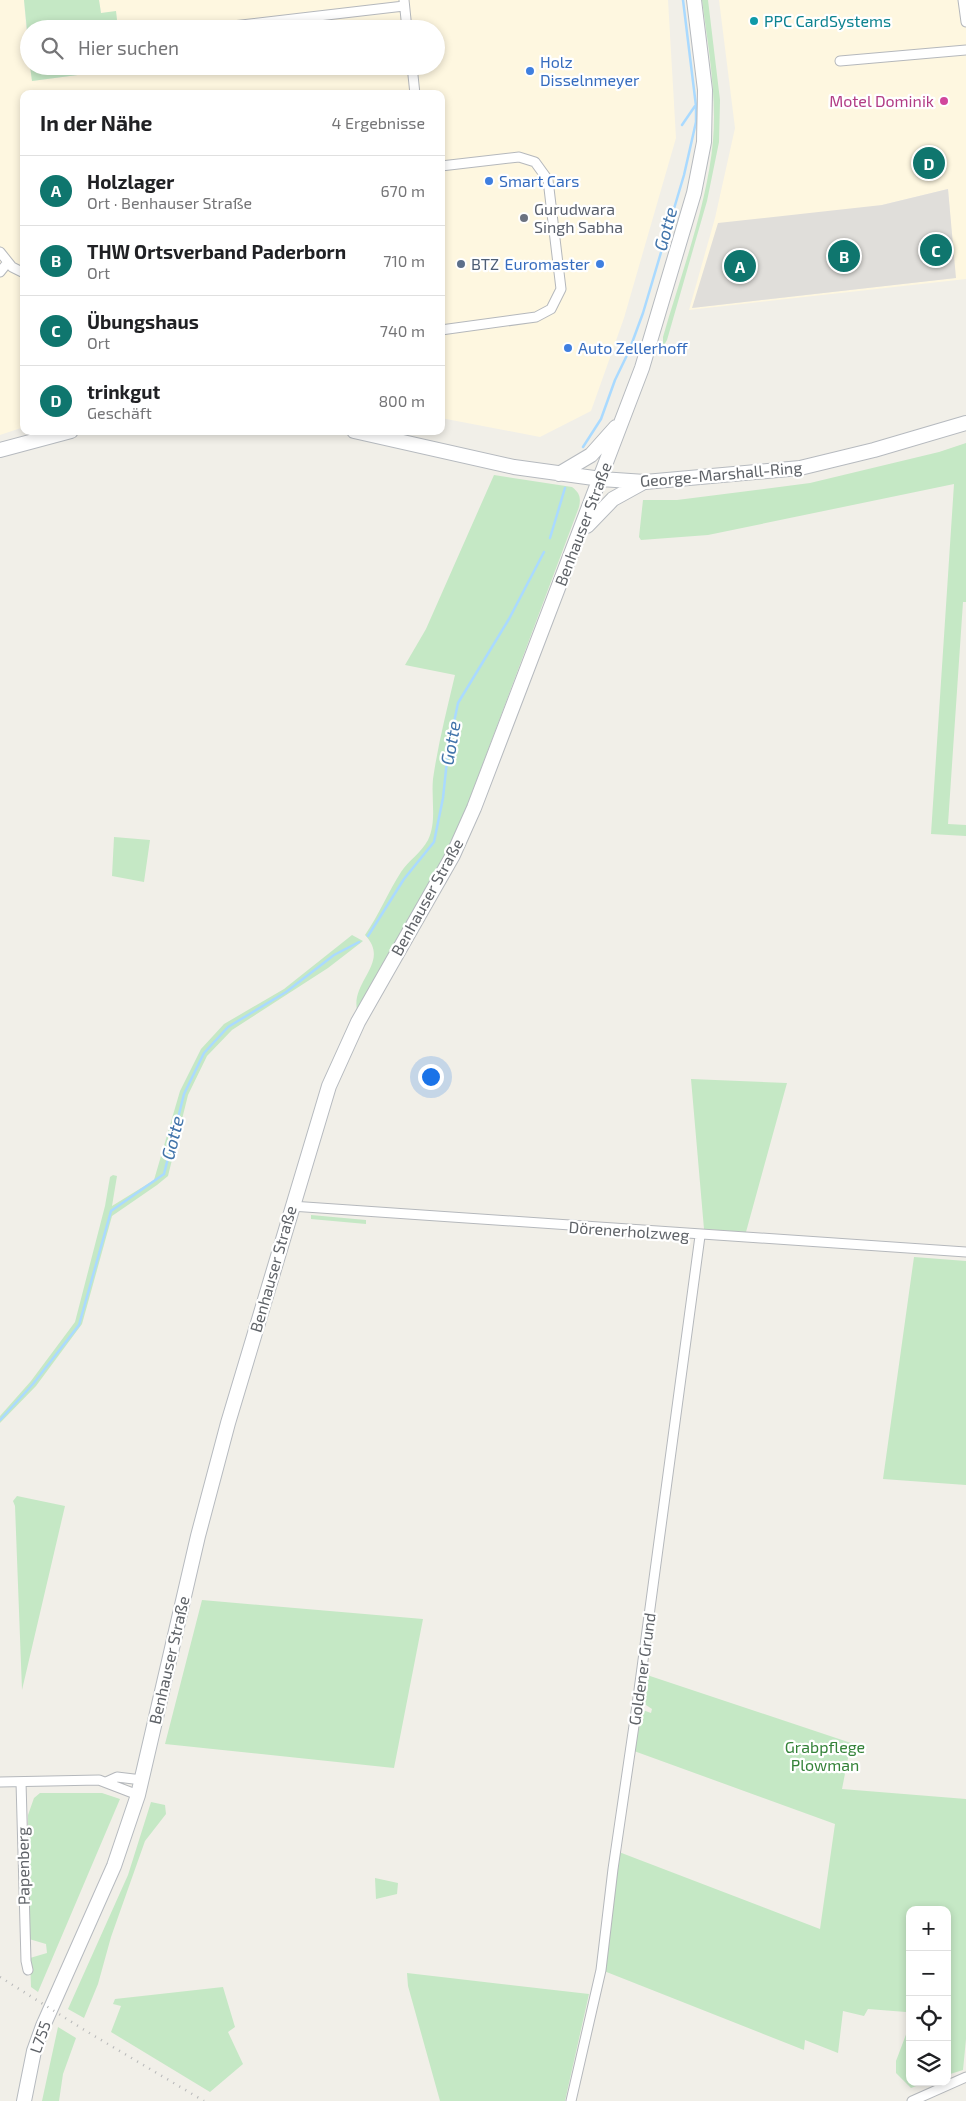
<!DOCTYPE html>
<html lang="de">
<head>
<meta charset="utf-8">
<style>
  body { margin:0; font-family:"Exo 2",sans-serif; background:#f6f6f6; color:#202124 }
  .controls { position:absolute; right:15px; bottom:15px; display:grid; overflow:hidden; border-radius:10px; box-shadow:0 2px 8px #0003 }
  .controls button { width:45px; height:45px; display:grid; place-items:center; padding:0; border:0; border-bottom:1px solid #e0e0e0; background:#fff; color:#202124; font:25px sans-serif }
  .you { position:absolute; left:430px; top:1076px; width:18px; height:18px; margin:-12px; border:4px solid #fff; border-radius:50%; background:#1a73e8; box-shadow:0 0 0 8px #1a73e833 }
  .badge { display:grid; place-items:center; width:32px; height:32px; border-radius:50%; background:#0f766e; color:#fff; font-size:16px; font-weight:700 }
  .pin { position:absolute; translate:-50% -50%; border:2px solid #fff; box-shadow:0 1px 5px #0006 }
  .list { margin:0; padding:0; list-style:none }
  h2 { display:flex; justify-content:space-between; align-items:center; height:65px; margin:0; padding:0 20px; font-size:21px }
  h2 small { font-size:16px; font-weight:400; color:#757577 }
  .list li { display:grid; grid-template-columns:32px 1fr auto; gap:15px; align-items:center; box-sizing:border-box; height:70px; padding:0 20px; border-top:1px solid #e0e0e0 }
  .list b { display:block; font-size:19px; white-space:nowrap }
  .list p { margin:0; font-size:16px; white-space:nowrap; color:#757577 }
  .list em { font-size:16px; font-style:normal; color:#757577 }
  .icon { flex:none; width:28px; height:28px; fill:none; stroke:currentColor; stroke-width:2; stroke-linecap:round; stroke-linejoin:round }
  .map { position:relative; flex:none; width:966px; height:2101px; overflow:hidden }
  .search { position:absolute; background:#fff; box-shadow:0 2px 8px #0003; left:20px; top:20px; width:425px; height:55px; display:flex; align-items:center; gap:12px; box-sizing:border-box; padding:0 18px; border-radius:28px; color:#757577; font-size:19px }
  .panel { position:absolute; background:#fff; box-shadow:0 2px 8px #0003; left:20px; top:90px; width:425px; height:345px; border-radius:10px }
  .map>svg:first-child { display:block }
  .commercial { fill:#fef7e0; fill-rule:evenodd }
  .industrial { fill:#e0deda }
  .green { fill:#c5e8c5 }
  .lines { fill:none; stroke-linecap:round; stroke-linejoin:round }
  .stream { stroke:#aadaff; stroke-width:2.5 }
  .street-casing { stroke:#b5b8bc; stroke-width:11 }
  .secondary-casing { stroke:#b6babf; stroke-width:16 }
  .street { stroke:#fff; stroke-width:9 }
  .secondary { stroke:#fff; stroke-width:14 }
  .rail { stroke:#b6b7b8; stroke-width:2.5; stroke-dasharray:1 6; stroke-linecap:butt }
  .culture-dot { fill:#0f9aa8; stroke:#fff; stroke-width:2 }
  .shop-dot { fill:#3f7fe0; stroke:#fff; stroke-width:2 }
  .hotel-dot { fill:#d1479c; stroke:#fff; stroke-width:2 }
  .worship-dot { fill:#6b7280; stroke:#fff; stroke-width:2 }
  .service-dot { fill:#5c6f8a; stroke:#fff; stroke-width:2 }
  .labels { text-anchor:middle; stroke-width:4.5; stroke-linejoin:round; paint-order:stroke }
  .culture-label { font-size:16px; fill:#0d838f; stroke:#fff; text-anchor:start }
  .shop-label { font-size:16px; fill:#366cbe; stroke:#fff; text-anchor:start }
  .hotel-label { font-size:16px; fill:#b23c85; stroke:#fff; text-anchor:end }
  .worship-label { font-size:16px; fill:#5b616d; stroke:#fff; text-anchor:start }
  .service-label { font-size:16px; fill:#4e5e75; stroke:#fff; text-anchor:start }
  .street-label { font-size:16px; fill:#5f6368; stroke:#fff }
  .park-label { font-size:16px; fill:#348238; stroke:#fff }
  .water-label { font-size:18px; font-style:italic; fill:#4174aa; stroke:#fff }
</style>
</head>
<body>
<div class="map">
<svg width="966" height="2101" viewBox="0 0 966 2101">
  <rect width="100%" height="100%" fill="#f1efe8"/>
  <path class="commercial" d="M0,0H24L29,66H30L32,81L108,71V66H436V29H118L116,12L101,13L99,0H668L676,138L624,318L591,411L540,437L441,418V94H24V427L0,435Z
    M719,0H966V279L689,310L715,218L735,128ZM948,189L955,278L692,308L882,205Z"/>
  <path class="industrial" d="M948,189L956,278L692,308L718,223L882,205Z"/>
  <path class="green" d="M24,0H99L101,13L116,11L118,29H29V51Z
    M702,0H708L720,100L719,142L707,201L667,340L663,347V337C681,274 707,206 713,141C717,94 708,46 702,0Z
    M30,66H108V71L32,81Z
    M966,443V602H963L948,824L966,825V836L931,834L954,484L708,535L641,540L639,537L643,500H677L810,483L939,452Z
    M494,475L572,487C580,493 581,498 579,507L467,806L448,851L357,1010C351,981 391,962 365,935C379,915 388,892 401,872C409,860 421,853 428,840C437,822 431,799 433,779C438,744 447,709 455,675L405,665L426,629Z
    M114,837L150,840L144,882L112,876Z
    M352,935L363,941L328,968L232,1030L207,1056L188,1095L168,1176L157,1185L112,1216L82,1324L36,1386L0,1423V1416L31,1381L75,1322L105,1206L110,1177L113,1175L117,1176L112,1206L154,1180L180,1091L201,1049L224,1024L284,989Z
    M691,1079L787,1083L746,1232L704,1229Z
    M311,1215L366,1220V1224L311,1219Z
    M914,1257L966,1261V1485L883,1479Z
    M17,1496L65,1506L22,1690L15,1506L13,1501Z
    M202,1600L423,1619L394,1768L165,1744Z
    M644,1674L851,1743L842,1789L966,1799V2039L963,2070L947,2075V1910H910V2020L906,2012L868,2009L864,2016L843,2011L838,2053L805,2040L804,2050L604,1971L619,1852L820,1929L835,1824L634,1751L640,1709L651,1713L652,1709L640,1701Z
    M40,1793H102L120,1799L38,1992L31,1987L30,1958L47,1953L46,1944L29,1939L28,1815L34,1798Z
    M151,1802L165,1805L166,1814L145,1841L111,1937L98,1984L84,2018L68,2009L128,1875Z
    M375,1878L398,1883L397,1894L376,1899Z
    M407,1973L589,1994L565,2101H440L408,1986Z
    M223,1987L235,2027L228,2032L243,2064L210,2092L111,2032L121,2006L113,2004L115,1999Z
    M910,2024V2082H927L911,2088L896,2073V2061Z
    M58,2027L76,2038L63,2074L59,2101H42Z"/>
  <g class="lines">
    <path class="stream" d="M682,125L695,106
      M583,447L601,419L615,380L629,351L643,313L684,175L696,122V106L683,0
      M550,538L565,488
      M368,936L404,879L434,842L443,798L448,751L458,703L509,619L544,552
      M0,1420L33,1384L79,1325L111,1211L164,1174L184,1094L204,1053L228,1027L286,992L334,955L359,942"/>
    <g class="street-casing">
      <path id="street" d="M404,0L407,29
        M963,0L966,22
        M207,29L404,6
        M840,61L966,50
        M412,66L415,94
        M441,166L519,157L535,162L548,180L561,289L551,309L536,317L441,330
        M0,252L12,267L24,273
        M0,272L8,262
        M291,1206L966,1252
        M0,1782L99,1780L138,1795
        M21,1782L26,1961L28,1970
        M106,1782L117,1777L142,1780
        M571,2101L601,1970L613,1869L637,1705L700,1236
        M912,2101L966,2077"/>
    </g>
    <g class="secondary-casing">
      <path id="secondary" d="M354,431L514,467L601,479L645,482L800,468L874,450L966,423
        M0,450L71,431
        M559,474L591,455L616,427
        M587,526L613,499L642,483
        M24,2101L34,2051L43,2026L114,1866L138,1795L198,1536L228,1423L329,1086L358,1022L453,855L474,808L642,368L694,193L704,142L705,90L694,0"/>
    </g>
    <use href="#street" class="street"/>
    <use href="#secondary" class="secondary"/>
    <path class="rail" d="M0,1977L86,2031L204,2101"/>
  </g>
  <circle class="culture-dot" cx="754" cy="21" r="5"/>
  <g class="shop-dot">
    <circle cx="530" cy="71" r="5"/>
    <circle cx="489" cy="181" r="5"/>
    <circle cx="600" cy="264" r="5"/>
    <circle cx="568" cy="348" r="5"/>
  </g>
  <circle class="hotel-dot" cx="944" cy="101" r="5"/>
  <circle class="worship-dot" cx="524" cy="218" r="5"/>
  <circle class="service-dot" cx="461" cy="264" r="5"/>
  <g class="labels">
    <g class="culture-label">
      <text x="764" y="27">PPC CardSystems</text>
    </g>
    <g class="shop-label">
      <text x="540" y="68">Holz<tspan x="540" dy="18">Disselnmeyer</tspan></text>
      <text x="499" y="187">Smart Cars</text>
      <text x="590" y="270" text-anchor="end">Euromaster</text>
      <text x="578" y="354">Auto Zellerhoff</text>
    </g>
    <g class="hotel-label">
      <text x="934" y="107">Motel Dominik</text>
    </g>
    <g class="worship-label">
      <text x="534" y="215">Gurudwara<tspan x="534" dy="18">Singh Sabha</tspan></text>
    </g>
    <g class="service-label">
      <text x="471" y="270">BTZ</text>
    </g>
    <g class="street-label">
      <text transform="translate(721 474) rotate(-5)" y="6">George-Marshall-Ring</text>
      <text transform="translate(583 524) rotate(-69)" y="6">Benhauser Straße</text>
      <text transform="translate(427 897) rotate(-61)" y="6">Benhauser Straße</text>
      <text transform="translate(629 1231) rotate(4)" y="6">Dörenerholzweg</text>
      <text transform="translate(273 1269) rotate(-74)" y="6">Benhauser Straße</text>
      <text transform="translate(169 1660) rotate(-77)" y="6">Benhauser Straße</text>
      <text transform="translate(642 1669) rotate(-82)" y="6">Goldener Grund</text>
      <text transform="translate(23 1866) rotate(-91)" y="6">Papenberg</text>
      <text transform="translate(40 2037) rotate(-71)" y="6">L755</text>
    </g>
    <g class="park-label">
      <text x="825" y="1753">Grabpflege<tspan x="825" dy="18">Plowman</tspan></text>
    </g>
    <g class="water-label">
      <text transform="translate(666 229) rotate(-75)" y="6">Gotte</text>
      <text transform="translate(451 743) rotate(-80)" y="6">Gotte</text>
      <text transform="translate(173 1138) rotate(-76)" y="6">Gotte</text>
    </g>
  </g>
</svg>
<div class="controls">
<button>+</button>
<button>−</button>
<button><svg class="icon" aria-label="locate" viewBox="0 0 24 24"><circle cx="12" cy="12" r="6"/><path d="M12 2v4M12 18v4M2 12h4M18 12h4"/></svg></button>
<button><svg class="icon" aria-label="layers" viewBox="0 0 24 24"><path d="M12 4l9 5-9 5-9-5zM3 14l9 5 9-5"/></svg></button>
</div>
<div class="you"></div>
<div class="pin badge" style="left:740px;top:266px">A</div>
<div class="pin badge" style="left:844px;top:256px">B</div>
<div class="pin badge" style="left:936px;top:250px">C</div>
<div class="pin badge" style="left:929px;top:163px">D</div>
<div class="search"><svg class="icon" aria-label="search" viewBox="0 0 24 24"><circle cx="10" cy="10" r="6"/><path d="M15 15l6 6"/></svg>Hier suchen</div>
<section class="panel">
<h2>In der Nähe<small>4 Ergebnisse</small></h2>
<ul class="list">
<li><span class="badge">A</span><div><b>Holzlager</b><p>Ort · Benhauser Straße</p></div><em>670 m</em></li>
<li><span class="badge">B</span><div><b>THW Ortsverband Paderborn</b><p>Ort</p></div><em>710 m</em></li>
<li><span class="badge">C</span><div><b>Übungshaus</b><p>Ort</p></div><em>740 m</em></li>
<li><span class="badge">D</span><div><b>trinkgut</b><p>Geschäft</p></div><em>800 m</em></li>
</ul>
</section>
</div>
</body>
</html>
